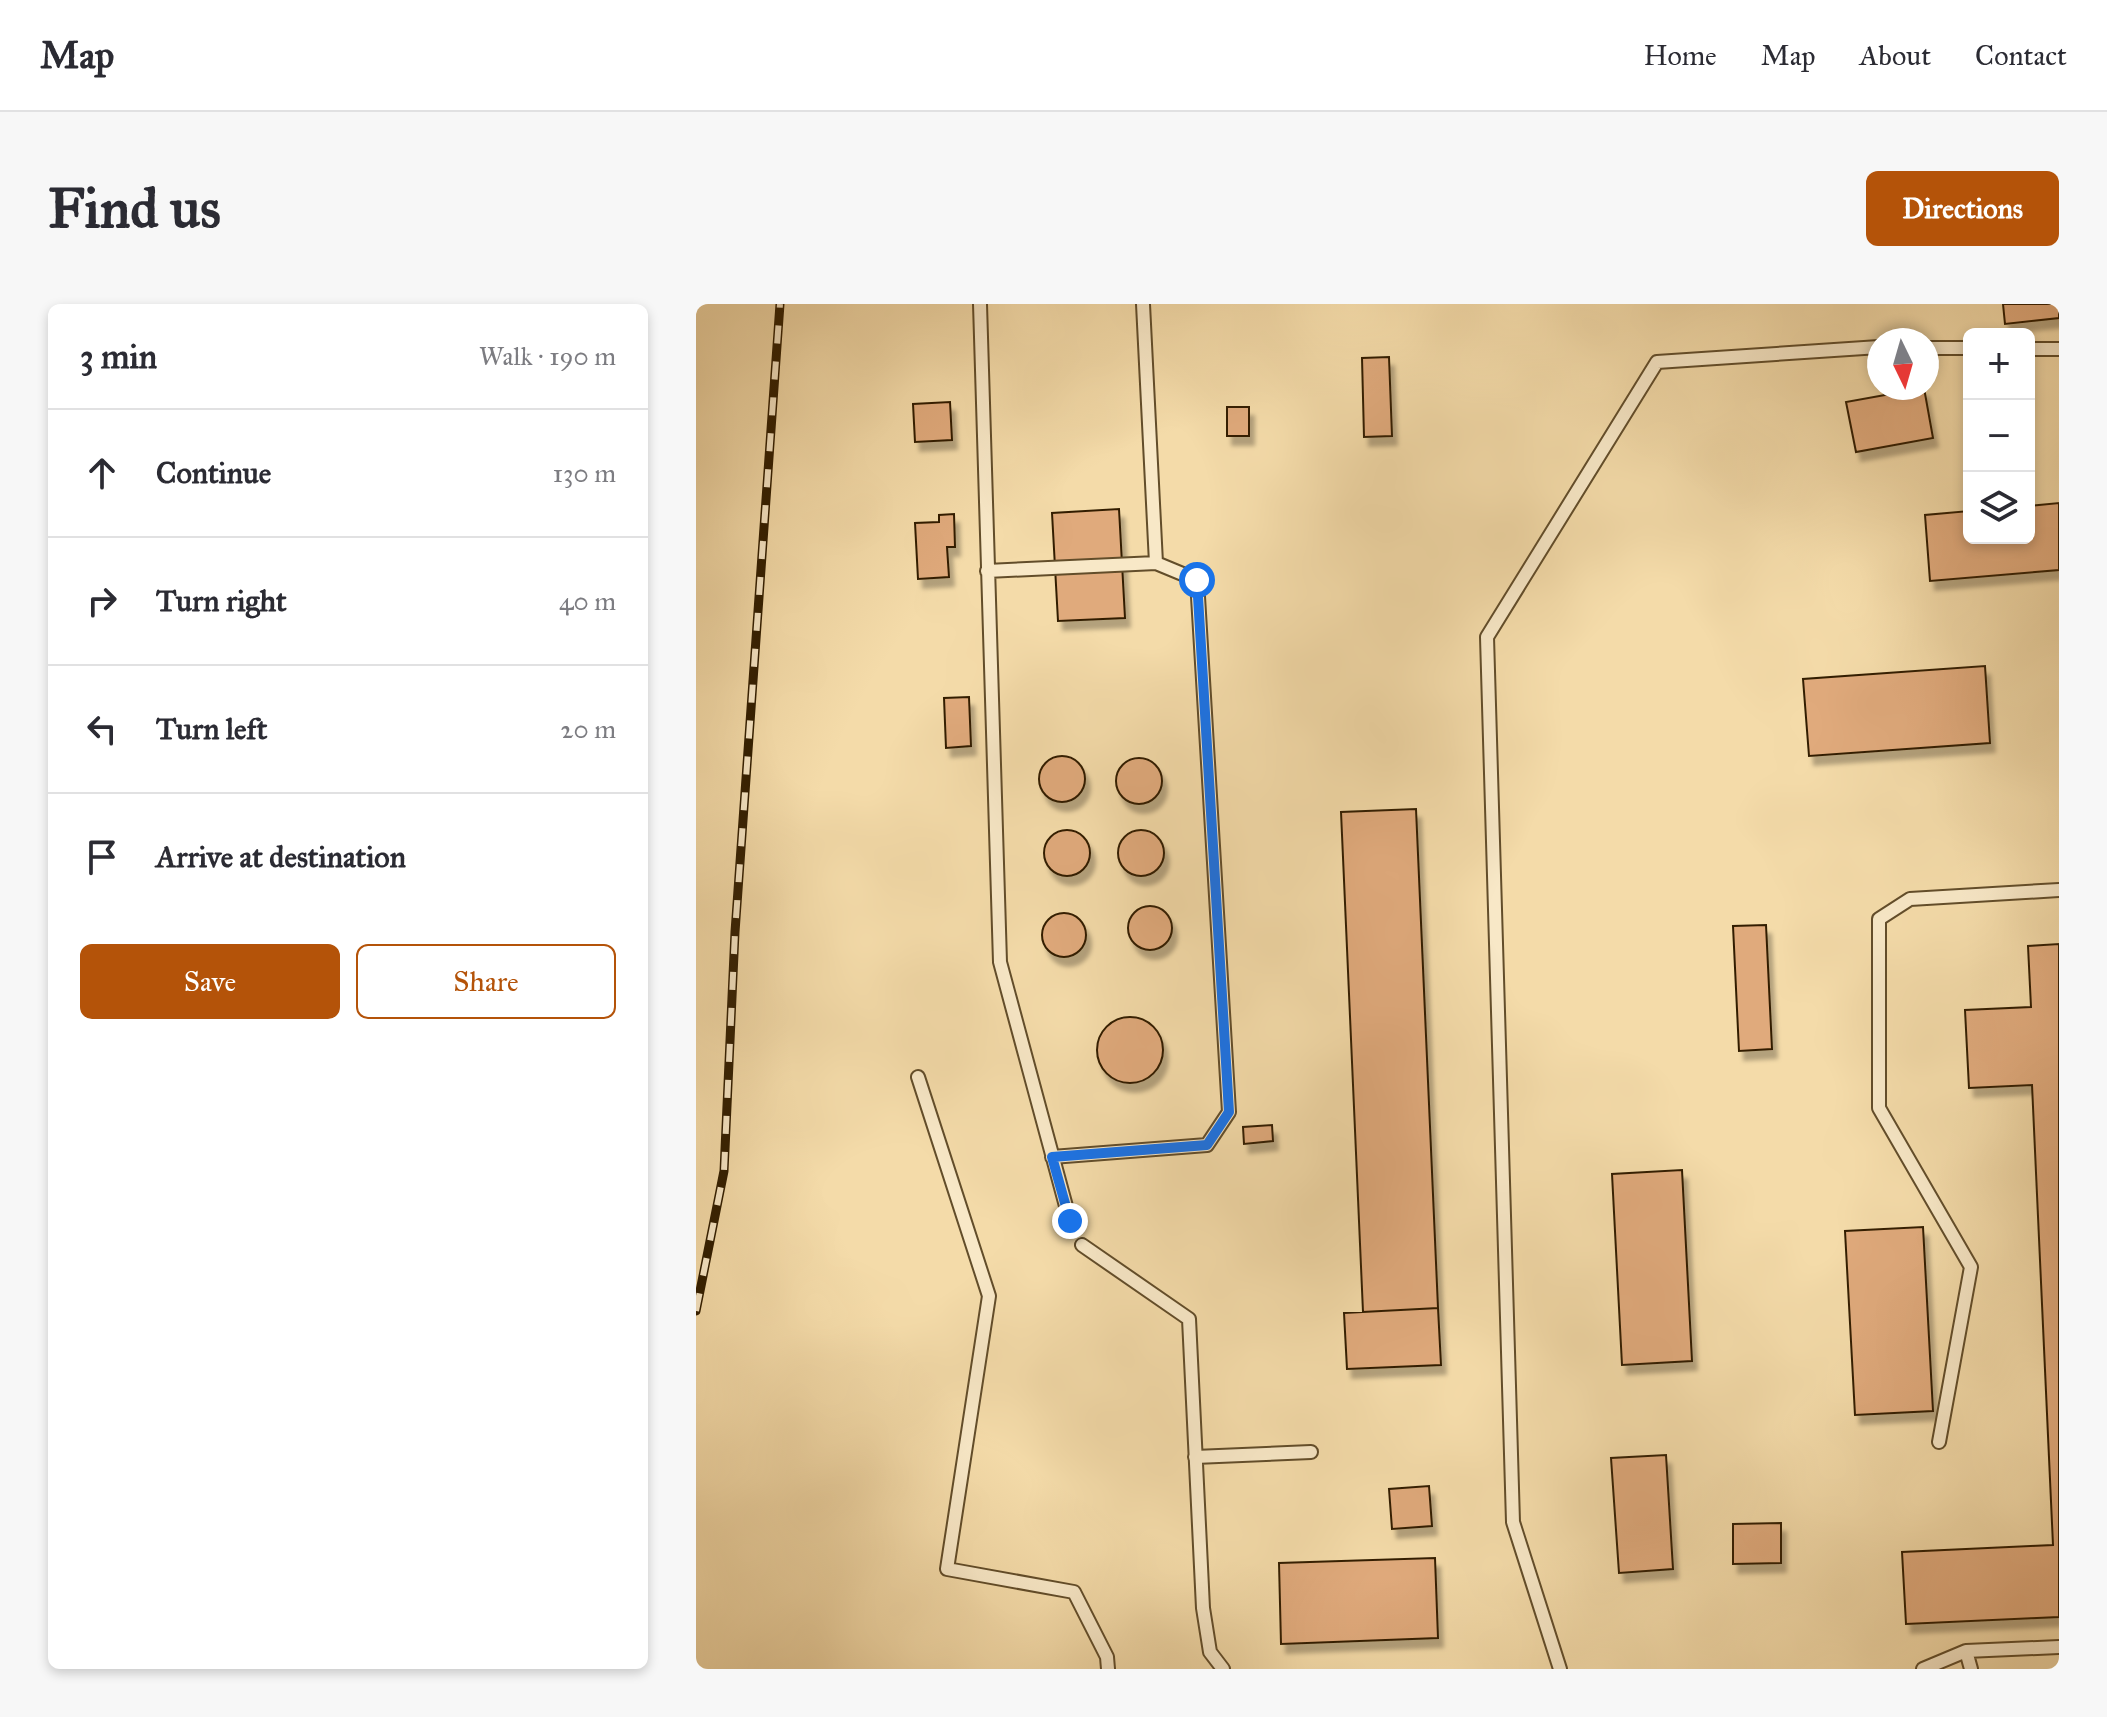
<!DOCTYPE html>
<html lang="en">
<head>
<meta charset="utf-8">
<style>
  body { margin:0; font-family:"IM FELL Great Primer",serif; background:#f7f7f7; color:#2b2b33 }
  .controls { position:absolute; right:24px; top:24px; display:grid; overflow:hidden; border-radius:12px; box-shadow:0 4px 12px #0003 }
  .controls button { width:72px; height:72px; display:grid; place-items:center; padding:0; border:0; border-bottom:2px solid #e1e1e2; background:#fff; color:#2b2b33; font:40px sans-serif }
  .compass { position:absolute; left:1171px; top:24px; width:72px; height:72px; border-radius:50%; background:#fff; box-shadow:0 4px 12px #0003; rotate:175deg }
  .stop { position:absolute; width:24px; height:24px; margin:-18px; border:6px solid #1a73e8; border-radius:50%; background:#fff }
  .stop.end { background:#1a73e8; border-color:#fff; box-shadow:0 2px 8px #0008 }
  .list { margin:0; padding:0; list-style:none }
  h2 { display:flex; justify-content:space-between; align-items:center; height:104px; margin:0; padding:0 32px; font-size:34px }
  h2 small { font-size:26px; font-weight:400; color:#7c7c81 }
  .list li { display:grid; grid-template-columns:52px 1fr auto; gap:24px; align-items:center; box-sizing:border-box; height:128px; padding:0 32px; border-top:2px solid #e1e1e2 }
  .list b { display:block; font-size:30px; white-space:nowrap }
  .list em { font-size:26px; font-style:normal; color:#7c7c81 }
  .actions { display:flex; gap:16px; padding:24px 32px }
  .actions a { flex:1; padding:18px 0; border:2px solid #b45309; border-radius:12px; text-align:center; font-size:28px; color:#b45309 }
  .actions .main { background:#b45309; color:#fff }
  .icon { flex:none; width:44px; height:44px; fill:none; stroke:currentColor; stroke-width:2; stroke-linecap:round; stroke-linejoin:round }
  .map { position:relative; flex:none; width:1363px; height:1365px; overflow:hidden; border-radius:12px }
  header { display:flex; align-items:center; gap:48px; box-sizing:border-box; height:112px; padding:0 40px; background:#fff; border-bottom:2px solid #e1e1e2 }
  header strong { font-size:38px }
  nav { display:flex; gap:44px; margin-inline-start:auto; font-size:28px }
  .intro { display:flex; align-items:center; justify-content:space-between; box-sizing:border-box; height:192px; padding:0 48px }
  h1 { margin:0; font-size:56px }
  .button { padding:20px 36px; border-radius:12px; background:#b45309; color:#fff; font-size:28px; font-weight:700 }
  main { display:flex; gap:48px; padding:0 48px }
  aside { flex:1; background:#fff; border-radius:12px; box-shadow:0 4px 12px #0003 }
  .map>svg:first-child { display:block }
  .building { fill:#e0aa7b; stroke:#321e00; stroke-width:2; filter:url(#shadow) }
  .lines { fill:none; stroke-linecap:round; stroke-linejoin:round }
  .lane-casing { stroke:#624d2a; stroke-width:16 }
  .lane { stroke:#f8e8c7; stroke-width:12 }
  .rail-casing { stroke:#321e00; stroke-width:9 }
  .rail { stroke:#f8e8c7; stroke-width:6; stroke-dasharray:18; stroke-linecap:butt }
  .route { stroke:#1a73e8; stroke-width:10 }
</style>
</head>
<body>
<header>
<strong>Map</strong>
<nav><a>Home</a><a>Map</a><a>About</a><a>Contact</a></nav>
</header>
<div class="intro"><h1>Find us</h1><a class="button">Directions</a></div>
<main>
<aside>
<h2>3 min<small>Walk · 190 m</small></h2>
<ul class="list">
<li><svg class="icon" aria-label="ahead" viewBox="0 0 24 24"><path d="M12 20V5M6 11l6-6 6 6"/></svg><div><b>Continue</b></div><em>130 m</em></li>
<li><svg class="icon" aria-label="right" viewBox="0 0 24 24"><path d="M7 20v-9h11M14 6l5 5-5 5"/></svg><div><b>Turn right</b></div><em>40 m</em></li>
<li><svg class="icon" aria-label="left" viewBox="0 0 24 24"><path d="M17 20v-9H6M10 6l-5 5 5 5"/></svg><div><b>Turn left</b></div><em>20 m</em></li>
<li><svg class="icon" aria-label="arrive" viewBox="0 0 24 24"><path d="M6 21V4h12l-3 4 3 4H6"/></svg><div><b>Arrive at destination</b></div></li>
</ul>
<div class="actions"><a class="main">Save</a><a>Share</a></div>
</aside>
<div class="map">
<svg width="1363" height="1365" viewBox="0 0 1363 1365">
  <defs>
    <filter id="shadow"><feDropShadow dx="5" dy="9" stdDeviation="2" flood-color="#0004"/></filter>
  </defs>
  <rect width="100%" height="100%" fill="#f4dba9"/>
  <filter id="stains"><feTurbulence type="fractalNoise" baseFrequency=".0025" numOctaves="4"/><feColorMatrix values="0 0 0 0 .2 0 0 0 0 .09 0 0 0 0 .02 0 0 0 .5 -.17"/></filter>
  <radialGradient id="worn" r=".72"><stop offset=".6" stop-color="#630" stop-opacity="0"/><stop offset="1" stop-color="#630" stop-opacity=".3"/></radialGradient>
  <path class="building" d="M1307,0H1363V14L1309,20Z
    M693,53L696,132L668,133L666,54Z
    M1228,84L1237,134L1160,148L1150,98Z
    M254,98L256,136L219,138L217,100Z
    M531,103H553V132H531Z
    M1363,199V266L1234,277L1229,211L1273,207V234H1333V202Z
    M423,205L429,314L362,317L356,209Z
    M258,210L259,243H251L253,273L222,275L219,219L243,218V211Z
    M1289,362L1294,439L1113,452L1107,375Z
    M273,393L275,442L250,444L248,394Z
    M343 475a23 23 0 1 1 46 0a23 23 0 1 1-46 0Z
    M420 477a23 23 0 1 1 46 0a23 23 0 1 1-46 0Z
    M720,505L742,1004L667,1008L645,508Z
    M422 549a23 23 0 1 1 46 0a23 23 0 1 1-46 0Z
    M348 549a23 23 0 1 1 46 0a23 23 0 1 1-46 0Z
    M432 624a22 22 0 1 1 44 0a22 22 0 1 1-44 0Z
    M346 631a22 22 0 1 1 44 0a22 22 0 1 1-44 0Z
    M1070,621L1076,745L1043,747L1037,622Z
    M1363,640V1313L1210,1320L1206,1248L1357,1241L1336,781L1273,784L1269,706L1335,703L1332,642Z
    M401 746a33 33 0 1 1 66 0a33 33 0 1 1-66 0Z
    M576,821L577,837L548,840L547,823Z
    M986,866L996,1057L926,1061L916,870Z
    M1227,923L1237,1107L1159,1111L1149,927Z
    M742,1004L745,1061L651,1065L648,1009Z
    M970,1151L977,1265L923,1269L915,1154Z
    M733,1182L736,1222L696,1225L693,1185Z
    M1085,1219V1259L1037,1260V1220Z
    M739,1254L742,1334L585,1340L583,1259Z"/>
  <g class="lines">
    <g class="lane-casing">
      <path id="lane" d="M284,0L304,658L374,917
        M1231,44H1273
        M1333,45H1363
        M291,267L460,259L447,0
        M222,773L293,992L251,1265L378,1288L411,1353L412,1365
        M356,853L511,841L533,808L501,276L460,259
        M386,941L493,1015L507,1304L514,1348L527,1365
        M1243,1138L1275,963L1183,804V615L1214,595L1363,586
        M499,1153L615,1148
        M1270,1347L1275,1365
        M864,1365L817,1218L791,333L961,58L1183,43
        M1227,1365L1270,1347L1363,1343"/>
    </g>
    <use href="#lane" class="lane"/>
    <g class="rail-casing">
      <path id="rail" d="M0,1007L28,867L39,628L84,0"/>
    </g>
    <use href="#rail" class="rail"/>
  </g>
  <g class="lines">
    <path class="route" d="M374,917L356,853L511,841L533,808L501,276"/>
  </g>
  <rect width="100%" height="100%" filter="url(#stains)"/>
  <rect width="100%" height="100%" fill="url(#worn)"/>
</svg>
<div class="controls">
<button>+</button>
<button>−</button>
<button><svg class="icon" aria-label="layers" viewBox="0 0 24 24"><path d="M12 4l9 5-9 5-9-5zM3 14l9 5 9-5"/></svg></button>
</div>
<svg class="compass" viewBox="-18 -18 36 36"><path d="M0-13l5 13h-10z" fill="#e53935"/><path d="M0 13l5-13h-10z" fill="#7c7c81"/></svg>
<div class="stop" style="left:501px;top:276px"></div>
<div class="stop end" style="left:374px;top:917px"></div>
</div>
</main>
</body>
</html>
